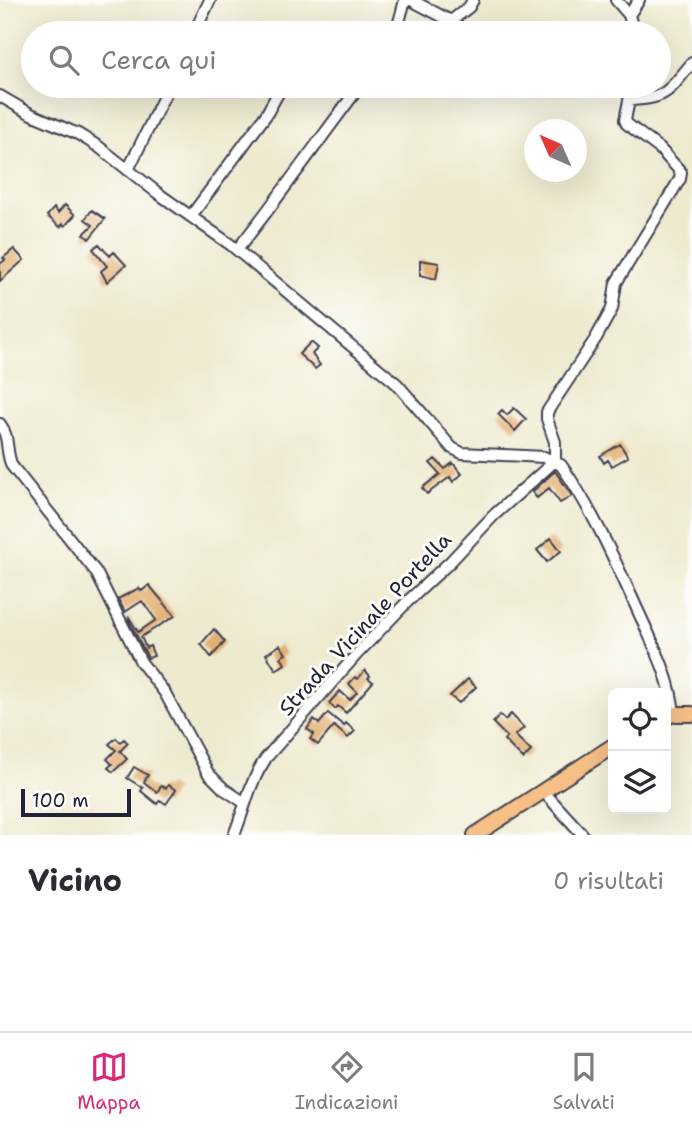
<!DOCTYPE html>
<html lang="it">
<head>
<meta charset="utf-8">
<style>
  body { margin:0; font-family:"Shantell Sans",sans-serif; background:#f2f2f3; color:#2b2b33 }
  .controls { position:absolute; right:21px; bottom:21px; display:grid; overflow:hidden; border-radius:10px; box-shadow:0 7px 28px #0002 }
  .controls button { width:63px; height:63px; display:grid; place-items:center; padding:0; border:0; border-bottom:2px solid #e1e1e2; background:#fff; color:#2b2b33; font:35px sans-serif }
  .compass { position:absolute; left:524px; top:119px; width:63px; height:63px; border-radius:50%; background:#fff; box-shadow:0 7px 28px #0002; rotate:315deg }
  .scale { position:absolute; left:21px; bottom:18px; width:110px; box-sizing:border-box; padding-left:7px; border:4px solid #22223b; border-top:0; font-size:19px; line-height:24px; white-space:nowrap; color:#22223b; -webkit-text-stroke:5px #fdfcf7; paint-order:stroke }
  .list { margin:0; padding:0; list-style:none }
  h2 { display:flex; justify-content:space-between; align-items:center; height:91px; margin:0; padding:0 28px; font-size:30px }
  h2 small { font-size:23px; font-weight:400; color:#7c7c81 }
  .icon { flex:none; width:38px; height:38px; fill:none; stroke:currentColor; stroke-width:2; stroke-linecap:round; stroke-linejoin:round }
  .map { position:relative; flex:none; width:692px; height:835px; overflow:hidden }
  .search { position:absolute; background:#fff; box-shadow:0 7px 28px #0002; left:21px; right:21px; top:21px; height:77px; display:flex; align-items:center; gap:18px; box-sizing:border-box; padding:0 24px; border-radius:38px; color:#7c7c81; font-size:26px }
  .sheet { height:196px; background:#fff }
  nav { display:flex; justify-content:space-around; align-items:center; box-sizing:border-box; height:98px; border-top:2px solid #e1e1e2; background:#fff; font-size:19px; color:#7c7c81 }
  nav a { display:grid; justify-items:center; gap:4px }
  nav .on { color:#db2777 }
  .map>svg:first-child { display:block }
  .building { fill:#e2af71 }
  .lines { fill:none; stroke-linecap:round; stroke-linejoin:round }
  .minor-casing { stroke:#414051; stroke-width:14 }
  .major-casing { stroke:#414051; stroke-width:18 }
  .minor { stroke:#fff; stroke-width:10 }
  .major { stroke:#f5bf86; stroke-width:14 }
  .labels { text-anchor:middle; stroke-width:6; stroke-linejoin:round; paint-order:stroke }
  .street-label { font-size:21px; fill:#22223b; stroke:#fdfcf7 }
</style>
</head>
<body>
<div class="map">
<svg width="692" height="835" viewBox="0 0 692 835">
  <rect width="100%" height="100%" fill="#fdfcf7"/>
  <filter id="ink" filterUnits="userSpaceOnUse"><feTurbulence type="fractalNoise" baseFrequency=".0143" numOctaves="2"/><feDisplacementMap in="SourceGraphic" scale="14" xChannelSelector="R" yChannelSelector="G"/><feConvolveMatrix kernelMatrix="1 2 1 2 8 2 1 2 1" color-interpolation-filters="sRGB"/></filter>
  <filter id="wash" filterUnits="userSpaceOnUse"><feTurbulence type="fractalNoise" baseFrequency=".00686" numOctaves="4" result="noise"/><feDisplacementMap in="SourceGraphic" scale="28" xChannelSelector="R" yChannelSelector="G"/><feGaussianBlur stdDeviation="1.57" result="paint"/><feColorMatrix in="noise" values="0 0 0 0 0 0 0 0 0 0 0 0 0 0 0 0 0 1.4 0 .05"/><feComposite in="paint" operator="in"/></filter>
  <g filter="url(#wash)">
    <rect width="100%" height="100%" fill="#eeead0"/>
    <g id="blocks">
      <path class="building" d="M65,205L75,215L65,226L63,224L60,227L47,216L54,208L58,213Z
        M92,210L105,219L89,239L84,234L93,225L85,219Z
        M99,244L110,256L114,252L126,265L107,282L101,271L107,266L93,249Z
        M14,249L24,260L0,281V264L5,260L3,258Z
        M420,260L439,263L436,279L420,275Z
        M311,342L318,348L312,354L320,365L315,369L299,354Z
        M514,408L526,419L515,431L498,414L502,410L507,415Z
        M620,444L628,457L612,466L608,460L604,463L600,456Z
        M435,459L445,469L453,463L462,474L453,482L450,477L427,494L422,488L440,474L430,463Z
        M555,471L572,496L560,503L549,488L537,498L532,492Z
        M551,538L561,551L547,562L537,550Z
        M149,585L175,616L141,637L146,648L150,646L154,656L148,658L128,619L129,617L138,632L156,620L142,601L125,612L118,599L139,588L142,591Z
        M214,629L225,642L211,657L201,644Z
        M280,645L286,654L281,657L285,664L276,670L266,654Z
        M365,670L370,676L368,678L373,682L346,713L338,706L335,709L329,703L340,691L350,700L357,692L349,684L355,677L358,679Z
        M468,679L476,687L459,703L450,696Z
        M328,713L344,726L346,723L355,731L348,738L334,726L318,745L310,739L314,734L307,729L314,719L319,724Z
        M511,714L524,728L515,735L531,751L523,759L504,740L507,737L493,723L500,715L505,720Z
        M116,738L120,742L124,739L128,743L120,751L127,759L113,772L108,768L112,764L107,759L116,750L109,744Z
        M134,767L148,775L144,782L157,792L161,786L166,788L168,785L176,790L166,804L160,800L157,804L152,800L141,791L143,788L127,778Z"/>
    </g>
  </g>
  <g filter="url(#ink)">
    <use href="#blocks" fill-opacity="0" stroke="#414051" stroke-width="2"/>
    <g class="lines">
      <g class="minor-casing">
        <path id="minor" d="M411,0L451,21L469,7L473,0
          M616,0L629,15
          M194,33L210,0
          M396,33L405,0
          M634,33L629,15L639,0
          M0,96L31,114L78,134L99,147L159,194L231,245L397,384L452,448L462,453L544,457L561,465C593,510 616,563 639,613C654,646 671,678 674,714
          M629,100C668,99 668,91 692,63
          M128,170L169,86
          M191,216L266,115L282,86
          M237,250C280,196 319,140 360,86
          M0,424C10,437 5,451 12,466L96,572L141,662L165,693L208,773L224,789L245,803
          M543,791L583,835
          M234,835C246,806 248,785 266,758L357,654L408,601L450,562L494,515L555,461V442L547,419V412L596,338L612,309L616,283L680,179L681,172L660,149L627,124L625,120L632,86"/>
      </g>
      <g class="major-casing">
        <path id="major" d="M666,717L674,714H692
          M475,835L613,746"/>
      </g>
      <use href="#minor" class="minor"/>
      <use href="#major" class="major"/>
    </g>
  </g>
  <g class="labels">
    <g class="street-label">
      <text transform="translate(365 624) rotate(-47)" y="7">Strada Vicinale Portella</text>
    </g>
  </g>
</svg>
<div class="controls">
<button><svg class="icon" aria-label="locate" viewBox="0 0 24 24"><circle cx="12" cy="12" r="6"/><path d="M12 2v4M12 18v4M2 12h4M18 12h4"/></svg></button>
<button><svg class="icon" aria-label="layers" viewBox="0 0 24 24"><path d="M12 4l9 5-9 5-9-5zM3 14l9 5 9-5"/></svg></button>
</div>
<svg class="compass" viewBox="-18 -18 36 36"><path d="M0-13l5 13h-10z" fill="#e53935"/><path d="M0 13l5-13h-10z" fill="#7c7c81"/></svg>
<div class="scale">100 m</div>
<div class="search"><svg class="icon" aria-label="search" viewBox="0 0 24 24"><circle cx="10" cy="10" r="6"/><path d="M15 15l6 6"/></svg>Cerca qui</div>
</div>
<section class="sheet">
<h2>Vicino<small>0 risultati</small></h2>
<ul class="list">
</ul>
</section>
<nav>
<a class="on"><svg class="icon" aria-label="map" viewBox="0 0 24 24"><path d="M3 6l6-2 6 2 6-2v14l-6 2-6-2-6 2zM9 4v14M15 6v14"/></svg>Mappa</a>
<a><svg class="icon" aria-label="directions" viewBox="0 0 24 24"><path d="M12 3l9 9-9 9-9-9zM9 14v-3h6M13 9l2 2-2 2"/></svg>Indicazioni</a>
<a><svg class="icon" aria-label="saved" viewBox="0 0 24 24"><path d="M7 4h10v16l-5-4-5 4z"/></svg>Salvati</a>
</nav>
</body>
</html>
